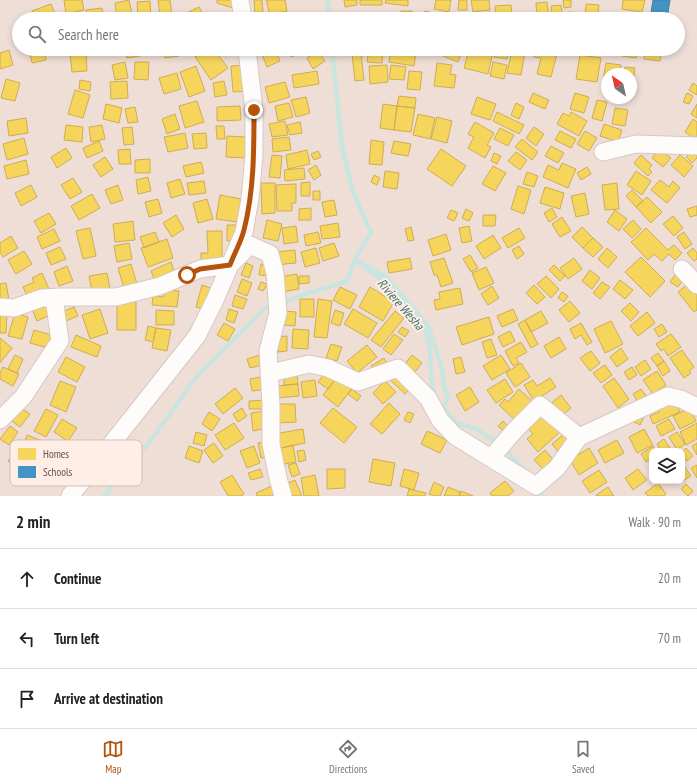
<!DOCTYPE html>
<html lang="en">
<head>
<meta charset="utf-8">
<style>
  body { margin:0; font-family:"PT Sans Narrow",sans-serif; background:#f6f6f6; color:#222 }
  .controls { position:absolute; right:12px; bottom:12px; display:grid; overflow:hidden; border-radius:8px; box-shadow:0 2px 6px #0003 }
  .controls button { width:36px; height:36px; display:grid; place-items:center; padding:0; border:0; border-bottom:1px solid #e0e0e0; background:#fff; color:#222; font:20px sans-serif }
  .compass { position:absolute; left:601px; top:68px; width:36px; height:36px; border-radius:50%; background:#fff; box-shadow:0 2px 6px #0003; rotate:326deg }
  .stop { position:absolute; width:12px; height:12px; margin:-9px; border:3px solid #b45309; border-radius:50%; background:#fff }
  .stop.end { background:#b45309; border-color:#fff; box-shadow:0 1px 4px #0008 }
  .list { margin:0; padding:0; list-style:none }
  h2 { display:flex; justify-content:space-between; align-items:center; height:52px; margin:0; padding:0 16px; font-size:17px }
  h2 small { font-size:13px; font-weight:400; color:#767676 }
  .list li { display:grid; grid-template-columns:26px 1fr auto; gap:12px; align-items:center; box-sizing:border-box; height:60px; padding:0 16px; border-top:1px solid #e0e0e0 }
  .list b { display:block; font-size:15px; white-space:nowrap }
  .list em { font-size:13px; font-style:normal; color:#767676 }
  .icon { flex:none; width:22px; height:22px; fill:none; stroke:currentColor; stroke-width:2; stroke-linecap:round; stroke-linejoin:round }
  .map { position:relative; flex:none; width:697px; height:496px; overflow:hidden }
  .search { position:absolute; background:#fff; box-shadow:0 2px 6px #0003; left:12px; right:12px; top:12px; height:44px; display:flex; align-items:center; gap:10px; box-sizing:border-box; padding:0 14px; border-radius:22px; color:#767676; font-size:15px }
  .sheet { height:232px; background:#fff }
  nav { display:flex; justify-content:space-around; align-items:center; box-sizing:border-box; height:56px; border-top:1px solid #e0e0e0; background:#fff; font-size:11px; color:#767676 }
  nav a { display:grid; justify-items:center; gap:2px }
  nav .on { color:#b45309 }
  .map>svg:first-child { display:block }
  .residential { fill:#efded6; fill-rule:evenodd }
  .homes { fill:#f6d55c; stroke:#ceac56 }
  .schools { fill:#4393c3; stroke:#507e9e }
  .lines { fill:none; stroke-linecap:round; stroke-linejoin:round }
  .stream { stroke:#c9e5df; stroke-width:4.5 }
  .street-casing { stroke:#d5c8c4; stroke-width:19 }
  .street { stroke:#fdfcfb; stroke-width:17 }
  .route { stroke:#b45309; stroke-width:5 }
  .labels { text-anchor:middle; stroke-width:4; stroke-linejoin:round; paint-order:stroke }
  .water-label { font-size:13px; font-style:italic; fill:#3f756e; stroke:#feeee6 }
  .key { fill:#feeee6; stroke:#d3bdb7; stroke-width:1 }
  .key-label { font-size:11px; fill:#6f4c49 }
</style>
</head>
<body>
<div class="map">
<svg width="697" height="496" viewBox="0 0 697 496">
  <rect width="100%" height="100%" fill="#f4ebe6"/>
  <path class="residential" d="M0,0H697V496H0ZM19,19H678V49H19ZM607,74H631V98H607ZM652,451H682V481H652Z"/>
  <path class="homes" d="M64,0H82L84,10L66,14Z
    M129,0L133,19H117L115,3Z
    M158,0H170L172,15L160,17Z
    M217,0H233V8L217,3Z
    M254,0H262L263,12L255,13Z
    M266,0H285L287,11L270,15Z
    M344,0H357V5L345,7Z
    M360,0H382V5H360Z
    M386,0H408V6L385,3Z
    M436,0H451L449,12L434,9Z
    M459,0H467V10H458Z
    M471,0H489L490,10L473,12Z
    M563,0H571V7L564,8Z
    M623,0H645L642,12L622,9Z
    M150,1L151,16L138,18L137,2Z
    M547,2L549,17L537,19L536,3Z
    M51,4L56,16L49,19H35L32,11Z
    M586,4L599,5L597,19H585Z
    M511,5L512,15H516L517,19H496L495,6Z
    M561,5L562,13L572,12L573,19H552L551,6Z
    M199,7L205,18L175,19H174Z
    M102,8L103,19H87L86,10Z
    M401,11H412V19H401Z
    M425,11L448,17L447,19H422Z
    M491,12L493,19H474L473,15Z
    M469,13V19H461L460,14Z
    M265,14L266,19H256L255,15Z
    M29,49H44L46,60L32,63Z
    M97,49H108V53H97Z
    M125,49H144L145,55L127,58Z
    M163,49H178L179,56L165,58Z
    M206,49H214L228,68L211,80L195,57Z
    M221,49H238L225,56Z
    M267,49H275L280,61L267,67L261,52Z
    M292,49H298L300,53L291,57L289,50Z
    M369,49H383L382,63L367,62Z
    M391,49L416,52L414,66L389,62Z
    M434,49H463L458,62L433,52Z
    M469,49H478L493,52L488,74L464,68Z
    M496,49H509L507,59L494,57Z
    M536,49L557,54L551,77L537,74L541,58L534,57Z
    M623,49H638L636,58L622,56Z
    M646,49H662L660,61L644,59Z
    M9,50L13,65L0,69V53Z
    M512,50L525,52L521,75L507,73Z
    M318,51L325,61L313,69L307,58Z
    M86,52L87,71L72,72L70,54Z
    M361,53L364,80L355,81L352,54Z
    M580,55L601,58L597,82L576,79Z
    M125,62L128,78L115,80L112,65Z
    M135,62H149L148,80L134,79Z
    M493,62L507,65L504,79L490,76Z
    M437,63L452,65L450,74L456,75L454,88L434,86Z
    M606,63L621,65L620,74H607V81L603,80Z
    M246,65L247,91L233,92L231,66Z
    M387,65L388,82L370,84L369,66Z
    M391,65L406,67L404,80L389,79Z
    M196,66L205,91L189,97L180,72Z
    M625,67L635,68L633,83H631V74H624Z
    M317,71L319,84L294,88L292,75Z
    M409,71L422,72L420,90L407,89Z
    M177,73L181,89L164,94L159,78Z
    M6,79L20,83L15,101L1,98Z
    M80,80L91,82L90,91L79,89Z
    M127,81L128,98L111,99L110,82Z
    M224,81L227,95L215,97L213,83Z
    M285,82L290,97L269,103L265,87Z
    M693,83L697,86V95L689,90Z
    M75,90L90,95L83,118L68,114Z
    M533,93L549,100L545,109L529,102Z
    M575,93L589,97L584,113L570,109Z
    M687,93L693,96L689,104L683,102Z
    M399,96L416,98L415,108L397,106Z
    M306,97L310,113L296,117L291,100Z
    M477,97L496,104L490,120L471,114Z
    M597,100L607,102L602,121L592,118Z
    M197,101L204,122L185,128L179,106Z
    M289,103L293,117L278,121L275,106Z
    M516,103L524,107L519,119L511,115Z
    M106,104L122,108L119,123L103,119Z
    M383,104L397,106L394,130L380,128Z
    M697,104V118L691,114Z
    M240,106L241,120L217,121V107Z
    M397,106L415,108L411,132L394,130Z
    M135,107L138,122L128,123L125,109Z
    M615,108L628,110L625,126L612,124Z
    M497,112L524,125L519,134L493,121Z
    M571,112L587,121L579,136L557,124L563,113L569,116Z
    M175,114L180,129L167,134L162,119Z
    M418,114L435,118L430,139L413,135Z
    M437,117L452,121L447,143L431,139Z
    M26,118L28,133L9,136L7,121Z
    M693,119L697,122V140L685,132Z
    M285,121L288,135L272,137L269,124Z
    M300,122L302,133L290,135L287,125Z
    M475,122L494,133L487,145L491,147L485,158L468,148L474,137L468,134Z
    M604,124L622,130L618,142L600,136Z
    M66,125L83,127L82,142L64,140Z
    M102,125L105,139L91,142L89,127Z
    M216,126H224L225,139H217Z
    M132,127L134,144L124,145L122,128Z
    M534,127L544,134L536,146L526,138Z
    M500,128L514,135L508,146L494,139Z
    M560,131L576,139L571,148L555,140Z
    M585,131L597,138L589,151L577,144Z
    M185,133L188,148L168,152L164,137Z
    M206,133L207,148L194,149L192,134Z
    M227,136L247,137L246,158L226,157Z
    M289,137L291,150L273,152L272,139Z
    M24,138L28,154L7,160L3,144Z
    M522,139L538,152L532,160L515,147Z
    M371,140L384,142L382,165L369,164Z
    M99,141L103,151L87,158L83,148Z
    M394,141L411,144L408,156L391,153Z
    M551,146L564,153L558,163L545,156Z
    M66,148L72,158L57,168L51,157Z
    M130,149L131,164H119L118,150Z
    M441,149L466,166L452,186L427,169Z
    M659,149L671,158L663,167L652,158Z
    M307,150L310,164L288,169L286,155Z
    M693,150L697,154V158L692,163L686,157Z
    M318,151L321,157L314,160L311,154Z
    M516,152L527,160L520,170L508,161Z
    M494,153L501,156L497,164L491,161Z
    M272,155L282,156L280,178L269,177Z
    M641,155L652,165L649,169L652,172L648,176L634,163Z
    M680,155L693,166L684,177L671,165Z
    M105,157L113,169L101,177L93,165Z
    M150,159V173H135V160Z
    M26,160L29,174L7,179L4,166Z
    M201,162L204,173L186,177L183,166Z
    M562,163L576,169L568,188L543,177L548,165L559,170Z
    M316,165L321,175L314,180L308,170Z
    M493,166L506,173L495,191L482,184Z
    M587,167L591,174L581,180L577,173Z
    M304,168L305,179L285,181L284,170Z
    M385,171L399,173L397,189L383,187Z
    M636,171L651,181L642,195L627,185Z
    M527,172L538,176L534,187L523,184Z
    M374,175L380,178L377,185L371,182Z
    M148,177L151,191L138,194L136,180Z
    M73,178L82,192L70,199L61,185Z
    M180,179L185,194L171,198L167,183Z
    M660,180L669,187L673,181L680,188L667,203L651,190Z
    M204,181L206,193L189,195L187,183Z
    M310,182V196H301V183Z
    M261,183H275V213L262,214Z
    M617,183L619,209L605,210L602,185Z
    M296,184V203H292V211H277L276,185Z
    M31,185L37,197L21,206L15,193Z
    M118,185L123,200L111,204L105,190Z
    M518,186L531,190L524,214L511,209Z
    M545,187L564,193L560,209L540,203Z
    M632,190L643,201L636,207L626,196Z
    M313,191H320V200H313Z
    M585,193L589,214L576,217L571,196Z
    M92,194L100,208L79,220L71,206Z
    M220,195L241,199L237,222L216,219Z
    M647,197L662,212L651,223L636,207Z
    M158,199L162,213L149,217L145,202Z
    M207,199L213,219L198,223L193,203Z
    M334,200L337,215L325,217L322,202Z
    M697,206V215L690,217L687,209Z
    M311,208V220H299V209Z
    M552,208L557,217L549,222L544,213Z
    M466,209L473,213L469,221L462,218Z
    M451,210L458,213L454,221L447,218Z
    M615,210L627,219L619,231L607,222Z
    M49,213L56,224L41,233L34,221Z
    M176,215L184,229L172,237L163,223Z
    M483,215H496L495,226H483Z
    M673,216L683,228L674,236L663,224Z
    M562,217L571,231L560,237L552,224Z
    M267,220L282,224L278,241L263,238Z
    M633,220L641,229L632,238L623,229Z
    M133,221L135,240L115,242L113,224Z
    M338,223L340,237L322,239L320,226Z
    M227,225H236L235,241H227Z
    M296,226L298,242L284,244L282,228Z
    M469,226L472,241L462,243L459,228Z
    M411,227L414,240L408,241L405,229Z
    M582,227L593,238L583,248L572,237Z
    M90,228L96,256L83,259L76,231Z
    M519,228L525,238L508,248L502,238Z
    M646,228L668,250L674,245L682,253L675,260L669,254L662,261L654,254L648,260L631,242Z
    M54,229L60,241L42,249L37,237Z
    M207,231H222V261H201V253H208Z
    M155,232L159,242L144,248L140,237Z
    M318,232L321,243L306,246L304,235Z
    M684,232L692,244L685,249L677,237Z
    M446,234L451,250L433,256L428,240Z
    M493,235L501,248L484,259L476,246Z
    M11,236L18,248L3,257L0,252V243Z
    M593,238L603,247L593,257L583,248Z
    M167,239L173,258L148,267L141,248Z
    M129,243L132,259L117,262L114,246Z
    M334,243L339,256L323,261L319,248Z
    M519,246L524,254L517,259L512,250Z
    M60,247L66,259L51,265L46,253Z
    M316,248L320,263L305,267L301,252Z
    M607,248L617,257L608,268L598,259Z
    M693,248L697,253V259L694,261L687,253Z
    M295,250L296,263L275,265L274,252Z
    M24,251L32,264L16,274L8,260Z
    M470,255L478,268L471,272L463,259Z
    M641,257L665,281L650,297L625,272Z
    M410,258L412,269L389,273L387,262Z
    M444,258L453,283L441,287L437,275H434L430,262Z
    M574,258L582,269L568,279L560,268Z
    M171,262L175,273L155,281L151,271Z
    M246,263L253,266L249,278L241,275Z
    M131,264L137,284L124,288L118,268Z
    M261,264L271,266L270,276L259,275Z
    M554,265L565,276L560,281L549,270Z
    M67,266L73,281L59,286L54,272Z
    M486,267L494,283L479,290L472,273Z
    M590,270L600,278L592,289L582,281Z
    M42,273L49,289L28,298L23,287L34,282L32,278Z
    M107,273L110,288L92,291L89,276Z
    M297,274L299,289L282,292L279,277Z
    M675,275L683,280L678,287L670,282Z
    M299,276H309V283L299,284Z
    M546,276L559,289L551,298L537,284Z
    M242,279L252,283L247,296L237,292Z
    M620,280L633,290L625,299L613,289Z
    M261,282L267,284L263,291L258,289Z
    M602,282L610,287L600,299L593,293Z
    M6,283L9,300L0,301V284Z
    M689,283L697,293V310L694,312L678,292Z
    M202,285L214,289L208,311L196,307Z
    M534,285L545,297L537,304L526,293Z
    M492,286L499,298L488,305L481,294Z
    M340,287L357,295L350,309L333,300Z
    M370,287L394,302L383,321L359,307Z
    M460,288L463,304L436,310L434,300L440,299L439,292Z
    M165,290L179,291L177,307L152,305L153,296L164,297Z
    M562,292L568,296L564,302L558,298Z
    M235,295L247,299L243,309L232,306Z
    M300,299H314V317H300Z
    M318,299L332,301L327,338L314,337Z
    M117,301H136V330H117Z
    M570,301L580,313L569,322L559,310Z
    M45,303L50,315L37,321L32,309Z
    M630,303L639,312L631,321L621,311Z
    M74,307L78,316L66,321L62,312Z
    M100,309L108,333L90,339L82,315Z
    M229,309L238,312L234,323L226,320Z
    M353,309L377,323L368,338L344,324Z
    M513,309L518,320L502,327L497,316Z
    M156,310L174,311V325H156Z
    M335,310L344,313L340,326L331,323Z
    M284,311L296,312L295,326L283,325Z
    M395,311L404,318L381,347L371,340Z
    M541,311L548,323L531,332L525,320Z
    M647,312L655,323L638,336L630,326Z
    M0,313H7L6,333H0Z
    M15,313L28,317L22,339L8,336Z
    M489,317L494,334L462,345L456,327Z
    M525,320L538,344L531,348L518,324Z
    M611,321L623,344L605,353L594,329Z
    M224,323L235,329L228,341L217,335Z
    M581,323L592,342L587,345L581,335L575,339L570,329Z
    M662,324L667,332L659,337L654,329Z
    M148,326L156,328L153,342L145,340Z
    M402,327L409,331L405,337L398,332Z
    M156,328L171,330L167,351L152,348Z
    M293,329L309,330L308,349L292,348Z
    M34,330L51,335L48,348L30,343Z
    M510,331L515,341L503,347L498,337Z
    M394,334L403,340L391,355L383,349Z
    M671,334L681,347L668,356L664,349L661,351L656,344Z
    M76,335L101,346L97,357L71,347Z
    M287,336V351L278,352L277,337Z
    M559,337L566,349L551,358L544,346Z
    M0,338L12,348L0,363Z
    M491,339L497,355L487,358L482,342Z
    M521,342L527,352L516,358L519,363L513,366L505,351Z
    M331,344L342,347L337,361L326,358Z
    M367,345L377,357L357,373L347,361Z
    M621,348L628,359L617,367L610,357Z
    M682,350L694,367L689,371L691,373L684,378L670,358Z
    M591,351L600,363L590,371L580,358Z
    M658,353L664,361L657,366L651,358Z
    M264,354L266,364L250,368L247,359Z
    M15,355L23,359L17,373L8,369Z
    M412,355L422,363L411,377L401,369Z
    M501,355L510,369L492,380L483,366Z
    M66,357L85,367L77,382L58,372Z
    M461,357L465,372L456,374L453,359Z
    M384,358L388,365L375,373L371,366Z
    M645,360L651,369L641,376L635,367Z
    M664,361L670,371L663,376L657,366Z
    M521,363L530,377L515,387L506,373Z
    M605,365L612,375L601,383L593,373Z
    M3,367L19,374L13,386L0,379V373Z
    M632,367L637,375L629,380L624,372Z
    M327,370L337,377L328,389L318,382Z
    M657,371L666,385L653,394L643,380Z
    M297,372L298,384L284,385V373Z
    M397,372L412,386L405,394L390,380Z
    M267,376L269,389L252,391L250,379Z
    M337,377L352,388L338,407L323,395Z
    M550,378L556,387L534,401L524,385L533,380L537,386Z
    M614,378L629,399L618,408L603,386Z
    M505,379L513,392L496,403L487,390Z
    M315,380L317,396L303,398L301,382Z
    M60,381L76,387L66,412L50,405Z
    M385,381L396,392L383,404L373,393Z
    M298,384L299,396L277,398V386Z
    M470,387L479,402L465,411L456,395Z
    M235,388L243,398L223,414L215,404Z
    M352,389L361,396L357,401L348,394Z
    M519,389L533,402L515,420L499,405L505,399L508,402Z
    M641,389L646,396L638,402L633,394Z
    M561,395L571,408L560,417L550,404Z
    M267,400L268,409H249V401Z
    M671,401L674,407L677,406L680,412L653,424L650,416L659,412L656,407Z
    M389,403L400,414L382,434L370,424Z
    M277,404H295L296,422L277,423Z
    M21,408L30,414L20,427L12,421Z
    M242,408L247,416L238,422L233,414Z
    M333,408L357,427L344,443L320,423Z
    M690,408L696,421L680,429L673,416Z
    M46,409L58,415L46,437L34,431Z
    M265,411L267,428L253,431L251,413Z
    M209,412L220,419L212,431L202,424Z
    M408,412L414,414L410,423L404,420Z
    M544,412L561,431L538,452L527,439L533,434L527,427Z
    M637,414L644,417L640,425L634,422Z
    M62,419L77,428L68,441L54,432Z
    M669,419L675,429L661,436L656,426Z
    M503,421L510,428L505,433L498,426Z
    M234,423L244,438L225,450L215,435Z
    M697,423V439L686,445L680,432Z
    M10,426L18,432L9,445L0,439Z
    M303,429L305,443L277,449L274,434Z
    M644,429L653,445L637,453L629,437Z
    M427,431L447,440L440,453L421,444Z
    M196,432L207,435L204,446L193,443Z
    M677,432L685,444L677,450L669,437Z
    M564,434L572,444L560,454L552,444Z
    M27,435L42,441L38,450L24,444Z
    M664,439L672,451H661L657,444Z
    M617,440L624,453L605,463L598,450Z
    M266,442L269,457L261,458L258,443Z
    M214,443L223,456L213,463L204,450Z
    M697,443V455L692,446Z
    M293,445L296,462L279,465L277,449Z
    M189,446L203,451L199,463L185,458Z
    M254,446L260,463L247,468L240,451Z
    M653,446L656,451H652V458L646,462L641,454Z
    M589,448L598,463L579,475L570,460Z
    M686,448L693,456L687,461L682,455V452Z
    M304,450L306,460L299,462L297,451Z
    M545,450L557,464L547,473L534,460Z
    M15,451L27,460L20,470L8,461Z
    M373,459L395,463L391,486L369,482Z
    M296,463L300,474L292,477L288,465Z
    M682,463L691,476L679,483L677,481H682Z
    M697,465V478L691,468Z
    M260,469L263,477L251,480L248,473Z
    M327,469H345V488L327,489Z
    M404,469L419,473L414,490L400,486Z
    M638,469L647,480L633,490L625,478Z
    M599,470L607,482L590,493L582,481Z
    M232,475L244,494L241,496H228L220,482Z
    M315,475L319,496H304L301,478Z
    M295,480L302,496H287L283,485Z
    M505,481L514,491L508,496H492L490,493Z
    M434,482L444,487L440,496H434L429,494Z
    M658,483L666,494L664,496H648L645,493Z
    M686,484L693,491L688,496L681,489Z
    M274,485L279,496H257L256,493Z
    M448,487L460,492L459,496H444Z
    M608,487L614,496H597L596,495Z
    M409,489L426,493L425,496H407Z
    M461,491L473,496H459Z"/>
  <path class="schools" d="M653,0H670L667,19H650Z"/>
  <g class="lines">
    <path class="stream" d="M328,0L329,19
      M355,260L385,276L429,327L443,373L444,386L448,399L443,408L457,423L476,429L498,443
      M364,267L378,277L405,306L425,330L430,349L431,378L434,396
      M504,448L526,472
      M537,488L543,496
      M104,496L151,440L198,375L264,309L275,304L347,281L355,260L371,232L353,192L342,147L332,49"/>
    <g class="street-casing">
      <path id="street" d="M240,0L243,19
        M603,152L636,144L697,146
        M682,269L697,285
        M0,307L14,308L42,298L61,297H116L160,286L200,269L230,265L250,245L270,254L275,273L278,313L268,351L271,405V444L278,478L283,496
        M270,373L309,364L328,368L358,382L398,368L428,398L440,420L455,436L536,486L557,468L579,437
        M0,420L23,397L60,341L54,298
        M491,458L515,430L540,405L579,437L668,396L681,399L697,407
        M70,496L197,336L215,300L244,232L250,199L254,155V110L247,49"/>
    </g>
    <use href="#street" class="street"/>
  </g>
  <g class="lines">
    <path class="route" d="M187,275L200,269L230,265C234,254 241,242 244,230C254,191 254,150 254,110"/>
  </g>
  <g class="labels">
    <g class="water-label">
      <text transform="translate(401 304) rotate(49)" y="5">Riviere Wesha</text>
    </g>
  </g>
  <rect x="10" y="440" width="132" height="46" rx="6" class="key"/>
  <rect x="18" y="448" width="18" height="12" fill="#f6d55c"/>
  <rect x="18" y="466" width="18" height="12" fill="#4393c3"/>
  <g class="key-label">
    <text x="43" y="458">Homes</text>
    <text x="43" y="476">Schools</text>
  </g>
</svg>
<div class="controls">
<button><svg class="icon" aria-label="layers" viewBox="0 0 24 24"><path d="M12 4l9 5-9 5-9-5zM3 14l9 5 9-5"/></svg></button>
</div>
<svg class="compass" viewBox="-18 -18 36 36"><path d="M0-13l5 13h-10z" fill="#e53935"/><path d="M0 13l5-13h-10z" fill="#767676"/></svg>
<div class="stop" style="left:187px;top:275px"></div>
<div class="stop end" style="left:254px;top:110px"></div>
<div class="search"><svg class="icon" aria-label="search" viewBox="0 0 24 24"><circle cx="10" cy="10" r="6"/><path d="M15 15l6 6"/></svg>Search here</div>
</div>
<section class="sheet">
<h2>2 min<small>Walk · 90 m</small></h2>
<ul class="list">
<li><svg class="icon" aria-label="ahead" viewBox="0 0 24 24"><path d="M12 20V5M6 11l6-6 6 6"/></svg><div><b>Continue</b></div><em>20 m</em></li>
<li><svg class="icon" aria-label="left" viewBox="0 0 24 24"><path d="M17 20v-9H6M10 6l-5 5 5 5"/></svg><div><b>Turn left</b></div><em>70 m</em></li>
<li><svg class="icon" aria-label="arrive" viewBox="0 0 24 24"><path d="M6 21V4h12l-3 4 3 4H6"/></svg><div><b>Arrive at destination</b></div></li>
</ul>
</section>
<nav>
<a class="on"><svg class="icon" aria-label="map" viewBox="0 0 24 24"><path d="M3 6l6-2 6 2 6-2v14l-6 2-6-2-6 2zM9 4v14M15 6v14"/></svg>Map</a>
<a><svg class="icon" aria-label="directions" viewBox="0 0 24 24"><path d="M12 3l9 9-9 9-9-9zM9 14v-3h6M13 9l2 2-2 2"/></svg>Directions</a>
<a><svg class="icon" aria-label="saved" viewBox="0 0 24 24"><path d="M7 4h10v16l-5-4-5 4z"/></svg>Saved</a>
</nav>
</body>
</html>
